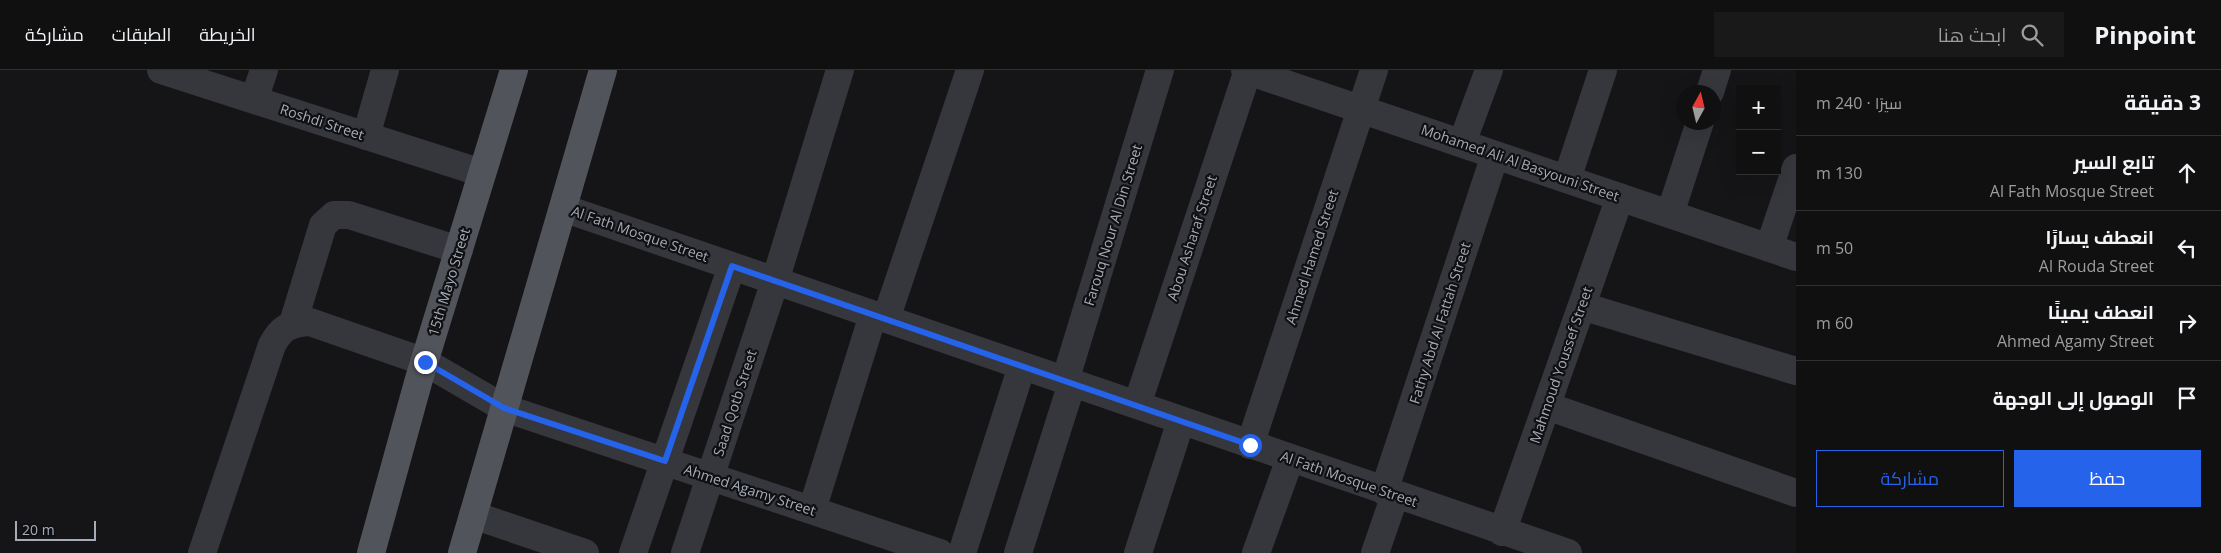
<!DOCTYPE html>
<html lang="ar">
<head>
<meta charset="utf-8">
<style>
  body { margin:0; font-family:"Open Sans",Cairo,sans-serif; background:#19191a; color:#f1f3f6; direction:rtl }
  .controls { position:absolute; right:15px; top:15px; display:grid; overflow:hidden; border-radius:0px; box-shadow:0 5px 20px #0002 }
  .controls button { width:45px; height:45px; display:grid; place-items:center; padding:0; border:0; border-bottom:1px solid #303031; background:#101011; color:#f1f3f6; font:25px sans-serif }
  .compass { position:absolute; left:1676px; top:15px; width:45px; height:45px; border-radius:50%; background:#101011; box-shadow:0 5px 20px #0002; rotate:8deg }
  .scale { position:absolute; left:15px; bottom:12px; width:81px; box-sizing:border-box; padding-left:5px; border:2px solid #a5acb8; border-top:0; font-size:14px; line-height:18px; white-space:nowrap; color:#a5acb8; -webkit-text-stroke:4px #101012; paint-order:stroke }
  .stop { position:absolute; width:15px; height:15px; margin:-11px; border:4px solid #2563eb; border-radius:50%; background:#fff }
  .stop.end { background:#2563eb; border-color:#fff; box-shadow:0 1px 5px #0008 }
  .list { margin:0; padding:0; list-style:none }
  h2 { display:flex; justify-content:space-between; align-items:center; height:65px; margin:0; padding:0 20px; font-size:21px }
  h2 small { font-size:16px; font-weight:400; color:#9c9d9f }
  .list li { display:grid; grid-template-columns:32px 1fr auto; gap:15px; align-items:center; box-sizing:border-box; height:75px; padding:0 20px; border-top:1px solid #303031 }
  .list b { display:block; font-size:19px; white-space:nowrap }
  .list p { margin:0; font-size:16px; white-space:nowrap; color:#9c9d9f }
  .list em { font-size:16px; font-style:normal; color:#9c9d9f }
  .actions { display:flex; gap:10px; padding:15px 20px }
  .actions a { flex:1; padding:11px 0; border:1px solid #2563eb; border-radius:0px; text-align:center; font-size:18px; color:#2563eb }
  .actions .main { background:#2563eb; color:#fff }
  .icon { flex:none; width:28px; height:28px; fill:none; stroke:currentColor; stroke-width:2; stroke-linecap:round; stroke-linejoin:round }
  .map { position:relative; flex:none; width:1796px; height:483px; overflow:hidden; direction:ltr }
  header { display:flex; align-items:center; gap:30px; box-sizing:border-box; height:70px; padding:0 25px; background:#101011; border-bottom:1px solid #303031 }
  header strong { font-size:24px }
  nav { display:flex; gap:28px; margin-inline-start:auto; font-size:18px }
  .search { width:350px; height:45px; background:#19191a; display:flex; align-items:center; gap:12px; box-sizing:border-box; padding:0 18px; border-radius:0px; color:#9c9d9f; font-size:19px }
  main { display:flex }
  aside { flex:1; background:#101011 }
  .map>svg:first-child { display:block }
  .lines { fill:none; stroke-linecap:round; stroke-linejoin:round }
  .minor { stroke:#35373c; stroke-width:28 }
  .major { stroke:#51545b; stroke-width:28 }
  .route { stroke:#2563eb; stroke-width:6 }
  .labels { text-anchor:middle; stroke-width:4.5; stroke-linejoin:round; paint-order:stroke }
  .street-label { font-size:14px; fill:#a5acb8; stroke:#101012 }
</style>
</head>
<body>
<header>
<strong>Pinpoint</strong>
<div class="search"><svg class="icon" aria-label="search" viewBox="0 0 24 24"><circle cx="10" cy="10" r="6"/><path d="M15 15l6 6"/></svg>ابحث هنا</div>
<nav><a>الخريطة</a><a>الطبقات</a><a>مشاركة</a></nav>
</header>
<main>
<aside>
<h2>3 دقيقة<small>سيرًا · 240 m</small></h2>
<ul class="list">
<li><svg class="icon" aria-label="ahead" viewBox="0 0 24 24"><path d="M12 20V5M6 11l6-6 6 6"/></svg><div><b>تابع السير</b><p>Al Fath Mosque Street</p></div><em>130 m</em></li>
<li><svg class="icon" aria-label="left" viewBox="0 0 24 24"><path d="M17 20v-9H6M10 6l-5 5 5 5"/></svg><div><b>انعطف يسارًا</b><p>Al Rouda Street</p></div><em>50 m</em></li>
<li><svg class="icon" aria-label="right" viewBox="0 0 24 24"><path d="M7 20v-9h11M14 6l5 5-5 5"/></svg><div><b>انعطف يمينًا</b><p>Ahmed Agamy Street</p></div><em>60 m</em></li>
<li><svg class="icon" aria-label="arrive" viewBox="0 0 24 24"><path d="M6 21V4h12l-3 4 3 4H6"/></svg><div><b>الوصول إلى الوجهة</b></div></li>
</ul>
<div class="actions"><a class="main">حفظ</a><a>مشاركة</a></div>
</aside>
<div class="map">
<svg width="1796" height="483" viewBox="0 0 1796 483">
  <rect width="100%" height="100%" fill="#151517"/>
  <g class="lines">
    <path class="minor" d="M161,0L482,103
      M1245,0L1796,187
      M1710,22L1717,0
      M254,30L264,0
      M366,66L385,0
      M1462,73L1489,0
      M1567,109L1603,0
      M563,138L1568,483
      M1670,144L1700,52
      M1769,178L1796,98
      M1582,236L1796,301
      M886,249L970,0
      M293,253L323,155L334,145H349L459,180
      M1065,311L1160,0
      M1137,335L1248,0
      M1547,336L1796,423
      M1250,375L1374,0
      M1384,421L1495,85
      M812,440L873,245
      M473,445L585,483
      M1502,462L1620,127
      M202,483L272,275C281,258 290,253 310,252L425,292L504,338L940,483
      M633,483L732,196
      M685,483L775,211L840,0
      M962,483L1022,296
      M1018,483L1072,313
      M1138,483L1181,351
      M1256,483L1290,389
      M1375,483L1395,425"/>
    <path class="major" d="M371,483L419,309L514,0
      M462,483L603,0"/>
  </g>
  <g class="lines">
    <path class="route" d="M425,292L504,338L665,391L732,196L1250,375"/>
  </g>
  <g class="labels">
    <g class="street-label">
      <text transform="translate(322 52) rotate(18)" y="5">Roshdi Street</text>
      <text transform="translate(1520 93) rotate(19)" y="5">Mohamed Ali Al Basyouni Street</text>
      <text transform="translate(1113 155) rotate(-73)" y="5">Farouq Nour Al Din Street</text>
      <text transform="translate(640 164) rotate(19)" y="5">Al Fath Mosque Street</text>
      <text transform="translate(1192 168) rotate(-72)" y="5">Abou Asharaf Street</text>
      <text transform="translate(1312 187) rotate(-72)" y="5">Ahmed Hamed Street</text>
      <text transform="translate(449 212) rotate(-73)" y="5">15th Mayo Street</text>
      <text transform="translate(1440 253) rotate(-72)" y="5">Fathy Abd Al Fattah Street</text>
      <text transform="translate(1561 295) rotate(-71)" y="5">Mahmoud Youssef Street</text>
      <text transform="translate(735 333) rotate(-72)" y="5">Saad Qotb Street</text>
      <text transform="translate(1349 409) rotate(19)" y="5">Al Fath Mosque Street</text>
      <text transform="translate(750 420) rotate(18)" y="5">Ahmed Agamy Street</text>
    </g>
  </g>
</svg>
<div class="controls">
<button>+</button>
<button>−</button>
</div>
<svg class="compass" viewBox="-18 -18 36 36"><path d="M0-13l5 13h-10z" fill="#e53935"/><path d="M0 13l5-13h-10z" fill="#9c9d9f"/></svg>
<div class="scale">20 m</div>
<div class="stop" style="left:1250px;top:375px"></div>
<div class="stop end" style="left:425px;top:292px"></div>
</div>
</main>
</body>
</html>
